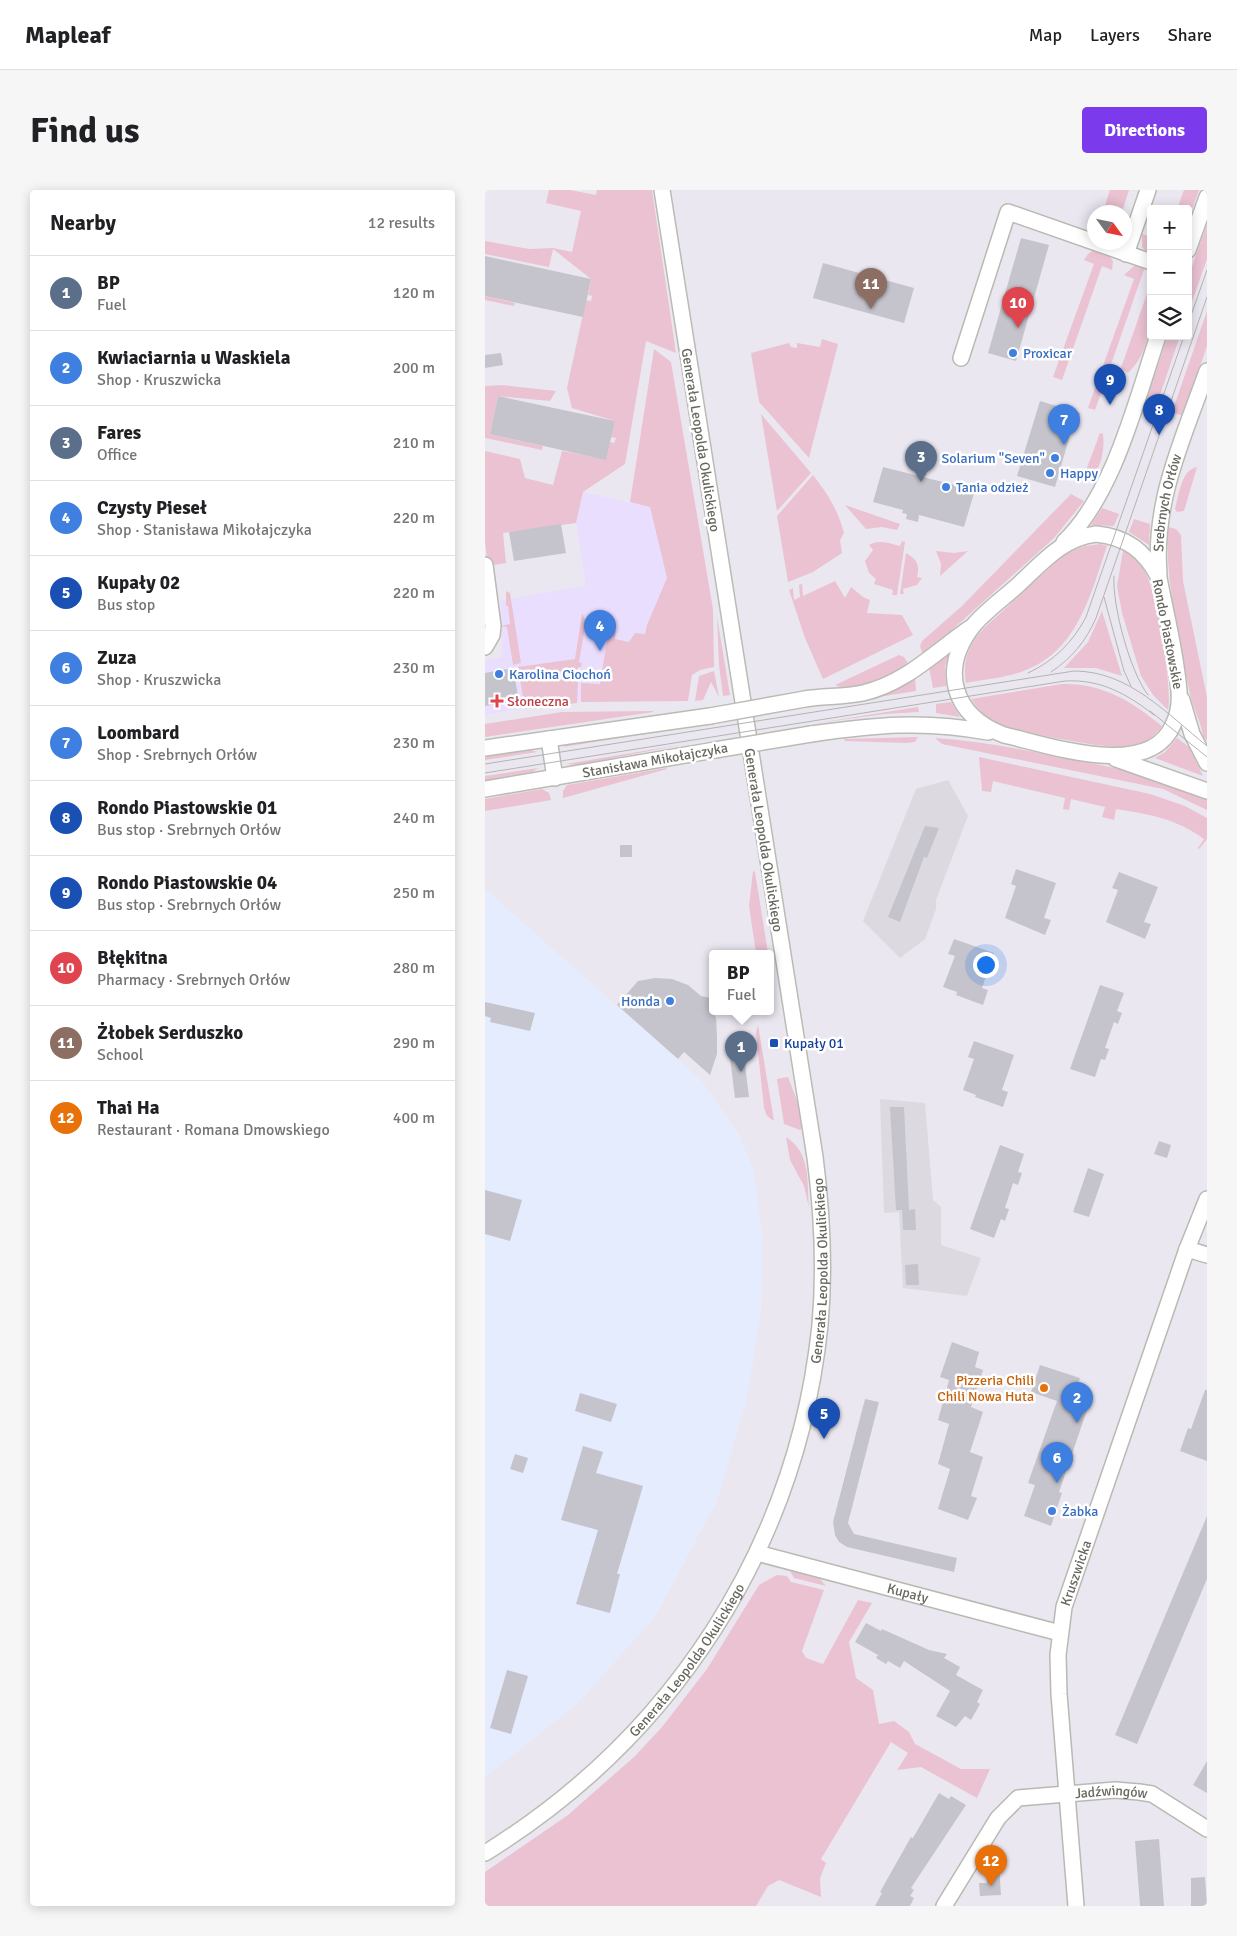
<!DOCTYPE html>
<html lang="en">
<head>
<meta charset="utf-8">
<style>
  body { margin:0; font-family:Signika,sans-serif; background:#f6f6f6; color:#202124 }
  .controls { position:absolute; right:15px; top:15px; display:grid; overflow:hidden; border-radius:5px; box-shadow:0 2px 12px #0003 }
  .controls button { width:45px; height:45px; display:grid; place-items:center; padding:0; border:0; border-bottom:1px solid #e0e0e0; background:#fff; color:#202124; font:25px sans-serif }
  .compass { position:absolute; left:602px; top:15px; width:45px; height:45px; border-radius:50%; background:#fff; box-shadow:0 2px 12px #0003; rotate:123deg }
  .you { position:absolute; left:500px; top:774px; width:18px; height:18px; margin:-12px; border:4px solid #fff; border-radius:50%; background:#1a73e8; box-shadow:0 0 0 8px #1a73e833 }
  .badge { display:grid; place-items:center; width:32px; height:32px; border-radius:50%; background:#7c3aed; color:#fff; font-size:16px; font-weight:700 }
  .pin { position:absolute; translate:-50% -41px; filter:drop-shadow(0 1px 2px #0008) }
  .pin::after { content:''; position:absolute; top:26px; width:18px; height:15px; background:inherit; clip-path:polygon(0 0,100% 0,50% 100%) }
  .popup { position:absolute; left:224px; top:760px; width:65px; height:65px; box-sizing:border-box; display:grid; place-content:center; border-radius:5px; background:#fff; filter:drop-shadow(0 1px 4px #0005); font-size:16px; white-space:nowrap; color:#757577 }
  .popup b { font-size:19px; color:#202124 }
  .popup::after { content:''; position:absolute; left:50%; top:100%; margin-left:-10px; border:10px solid transparent; border-top-color:#fff }
  .list { margin:0; padding:0; list-style:none }
  h2 { display:flex; justify-content:space-between; align-items:center; height:65px; margin:0; padding:0 20px; font-size:21px }
  h2 small { font-size:16px; font-weight:400; color:#757577 }
  .list li { display:grid; grid-template-columns:32px 1fr auto; gap:15px; align-items:center; box-sizing:border-box; height:75px; padding:0 20px; border-top:1px solid #e0e0e0 }
  .list b { display:block; font-size:19px; white-space:nowrap }
  .list p { margin:0; font-size:16px; white-space:nowrap; color:#757577 }
  .list em { font-size:16px; font-style:normal; color:#757577 }
  .icon { flex:none; width:28px; height:28px; fill:none; stroke:currentColor; stroke-width:2; stroke-linecap:round; stroke-linejoin:round }
  .map { position:relative; flex:none; width:722px; height:1716px; overflow:hidden; border-radius:5px }
  header { display:flex; align-items:center; gap:30px; box-sizing:border-box; height:70px; padding:0 25px; background:#fff; border-bottom:1px solid #e0e0e0 }
  header strong { font-size:24px }
  nav { display:flex; gap:28px; margin-inline-start:auto; font-size:18px }
  .intro { display:flex; align-items:center; justify-content:space-between; box-sizing:border-box; height:120px; padding:0 30px }
  h1 { margin:0; font-size:35px }
  .button { padding:12px 22px; border-radius:5px; background:#7c3aed; color:#fff; font-size:18px; font-weight:700 }
  main { display:flex; gap:30px; padding:0 30px }
  aside { flex:1; background:#fff; border-radius:5px; box-shadow:0 2px 12px #0003 }
  .map>svg:first-child { display:block }
  .commercial { fill:#eadeff }
  .industrial { fill:#dcd9e0 }
  .medical { fill:#e4ecfd }
  .green { fill:#eac2d2 }
  .building { fill:#c5c4cc }
  .lines { fill:none; stroke-linecap:round; stroke-linejoin:round }
  .street-casing { stroke:#b8bab2; stroke-width:18 }
  .secondary-casing { stroke:#babcb3; stroke-width:18 }
  .street { stroke:#fff; stroke-width:15 }
  .secondary { stroke:#fff; stroke-width:15 }
  .tram { stroke:#b3b4b1; stroke-width:1 }
  .secondary-bridge-casing { stroke:#babcb3; stroke-width:18; stroke-linecap:butt }
  .secondary-bridge { stroke:#fff; stroke-width:15 }
  .shop-dot { fill:#3f7fe0; stroke:#fff; stroke-width:2 }
  .health-dot { fill:#e0444e; stroke:#fff; stroke-width:2 }
  .transit-dot { fill:#1a4fb4; stroke:#fff; stroke-width:2 }
  .food-dot { fill:#e8710a; stroke:#fff; stroke-width:2 }
  .labels { text-anchor:middle; stroke-width:5; stroke-linejoin:round; paint-order:stroke }
  .shop-label { font-size:14px; fill:#366cbe; stroke:#fff; text-anchor:start }
  .street-label { font-size:14px; fill:#66685e; stroke:#fff }
  .health-label { font-size:14px; fill:#be3a42; stroke:#fff; text-anchor:start }
  .transit-label { font-size:14px; fill:#164399; stroke:#fff; text-anchor:start }
  .food-label { font-size:14px; fill:#c56008; stroke:#fff; text-anchor:end }
</style>
</head>
<body>
<header>
<strong>Mapleaf</strong>
<nav><a>Map</a><a>Layers</a><a>Share</a></nav>
</header>
<div class="intro"><h1>Find us</h1><a class="button">Directions</a></div>
<main>
<aside>
<h2>Nearby<small>12 results</small></h2>
<ul class="list">
<li><span class="badge" style="background:#5c6f8a">1</span><div><b>BP</b><p>Fuel</p></div><em>120 m</em></li>
<li><span class="badge" style="background:#3f7fe0">2</span><div><b>Kwiaciarnia u Waskiela</b><p>Shop · Kruszwicka</p></div><em>200 m</em></li>
<li><span class="badge" style="background:#5c6f8a">3</span><div><b>Fares</b><p>Office</p></div><em>210 m</em></li>
<li><span class="badge" style="background:#3f7fe0">4</span><div><b>Czysty Pieseł</b><p>Shop · Stanisława Mikołajczyka</p></div><em>220 m</em></li>
<li><span class="badge" style="background:#1a4fb4">5</span><div><b>Kupały 02</b><p>Bus stop</p></div><em>220 m</em></li>
<li><span class="badge" style="background:#3f7fe0">6</span><div><b>Zuza</b><p>Shop · Kruszwicka</p></div><em>230 m</em></li>
<li><span class="badge" style="background:#3f7fe0">7</span><div><b>Loombard</b><p>Shop · Srebrnych Orłów</p></div><em>230 m</em></li>
<li><span class="badge" style="background:#1a4fb4">8</span><div><b>Rondo Piastowskie 01</b><p>Bus stop · Srebrnych Orłów</p></div><em>240 m</em></li>
<li><span class="badge" style="background:#1a4fb4">9</span><div><b>Rondo Piastowskie 04</b><p>Bus stop · Srebrnych Orłów</p></div><em>250 m</em></li>
<li><span class="badge" style="background:#e0444e">10</span><div><b>Błękitna</b><p>Pharmacy · Srebrnych Orłów</p></div><em>280 m</em></li>
<li><span class="badge" style="background:#8d6e63">11</span><div><b>Żłobek Serduszko</b><p>School</p></div><em>290 m</em></li>
<li><span class="badge" style="background:#e8710a">12</span><div><b>Thai Ha</b><p>Restaurant · Romana Dmowskiego</p></div><em>400 m</em></li>
</ul>
</aside>
<div class="map">
<svg width="722" height="1716" viewBox="0 0 722 1716">
  <rect width="100%" height="100%" fill="#ebe7f1"/>
  <path class="commercial" d="M98,302L165,317L182,388L148,506L63,513L0,525V471L17,467L15,411L101,395L91,333Z"/>
  <path class="industrial" d="M463,590L483,626L451,710V719L440,749L415,768L378,731L431,599Z
    M395,909L440,913L448,1010L456,1017V1055L496,1068L482,1106L418,1098L414,1022L399,1023Z"/>
  <path class="medical" d="M0,699L217,891L254,945L268,979L277,1042L276,1122L262,1208L232,1311L170,1427L92,1514L0,1587Z"/>
  <path class="green" d="M64,0H85L111,5L112,0H167L191,163L161,151L140,274L98,302L91,333L18,343L21,373L3,376L0,352V261L35,269L40,288L68,295L77,261L121,269L125,252L129,253L131,248L126,247L130,231L87,218L82,198L101,110L106,111L107,106L103,105L106,89L68,59L64,77L0,64V51L44,59L68,58L87,62L96,21L61,13Z
    M625,0H644L637,22H618Z
    M699,0H714L703,31V19H692Z
    M722,34V69L703,123V88Z
    M657,44L666,47L663,54L666,56L664,65L657,57Z
    M609,60L625,67L628,71L627,80L617,76L577,190L568,187L609,74L599,70L603,64Z
    M656,75L660,77L610,220L603,218L649,89L639,85L649,76Z
    M666,92C666,125 668,159 643,183L636,178Z
    M0,106L30,113L29,116L0,110Z
    M722,121V156L698,226L687,222Z
    M683,146H695L671,217L660,213Z
    M337,149L353,154L324,268L274,212L266,163L304,153L306,157L312,158V153L335,157Z
    M169,159L186,172L228,419L229,477L215,480L207,485L203,511L96,512V493L115,494L124,438L131,440L130,449L144,452L150,443L160,444L162,435L182,388L165,317L145,312Z
    M17,195L71,201L65,211L13,206L5,244L58,256L57,260L0,248V196Z
    M276,224L326,283L292,321Z
    M615,243L618,244C620,259 616,280 605,289L600,287V283Z
    M712,277L699,321L692,322L690,319C694,305 696,280 712,277Z
    M328,285C344,306 352,318 359,343L355,350L357,363L328,382L303,392L292,326Z
    M586,304L599,311L569,348L438,466L435,456L437,451L477,416Z
    M360,315L415,334L412,340L397,337L381,339Z
    M617,318L634,324L629,336L606,335Z
    M649,329L665,334L664,355L644,342Z
    M683,337L691,339L696,345L698,391L722,507V551L718,547C717,534 708,518 705,504C694,449 680,393 683,337Z
    M417,351L420,352L412,405H407L408,400L389,394L391,389L384,383L380,371L388,360L384,355C394,349 404,353 415,356Z
    M616,354L622,356C606,403 593,460 541,480C522,488 500,489 481,493C477,470 484,454 499,438L580,364L600,356Z
    M451,361L469,363L483,361L455,386L456,374Z
    M638,361C649,366 657,375 662,386C672,407 688,497 683,520L668,505L656,486L637,423L632,396Z
    M421,363C432,369 435,375 432,387L437,388L432,395L418,399L419,404H415Z
    M350,391L360,408L366,397L378,407L385,410L382,423L417,425L428,445L338,489L320,448L304,400L308,398L309,410L315,407L314,395L317,394L318,406Z
    M21,401L25,403L36,473L28,475L22,437L15,436L25,434L23,416H21Z
    M617,421L637,486L611,478H579L603,452Z
    M97,423L101,432L94,472L97,473L96,477H93L90,492H93L92,513L40,519L33,477L90,469Z
    M232,427L245,505L238,506L234,475Z
    M468,455L460,476L461,496L448,498L444,477Z
    M414,465L419,467L424,475C410,483 378,501 361,499C358,499 353,496 350,495Z
    M229,481L234,507L226,492L218,510L210,511L214,486Z
    M430,486L431,501L324,518L381,507Z
    M577,494C618,493 646,511 677,536C669,548 657,555 642,557C624,560 527,541 511,533C500,527 493,519 486,509Z
    M466,512L475,527L451,523V514Z
    M433,517L434,522L400,524L326,534Z
    M168,521V522L0,547V534L77,522Z
    M197,537L198,538L78,557L82,554Z
    M433,547L430,552L421,553L360,551L359,549Z
    M450,548C498,551 544,561 590,570C635,579 681,587 722,608V620L678,599L457,554Z
    M692,548L704,557L718,586L670,568L680,562Z
    M200,554L93,575L81,574Z
    M42,559L52,562L0,570V565Z
    M494,567L665,604L700,616L722,628V649L714,659L713,658L719,649C692,629 664,624 631,619L629,630L617,627L620,617L586,609L584,620L578,619L580,608L508,591L506,602L497,601Z
    M53,578L47,582L0,590V586Z
    M181,578L182,579L78,608V601L82,595Z
    M57,599L64,603L66,610L0,621V609Z
    M268,681L270,682L283,763H271L264,716Z
    M273,835L289,931L282,926L279,918L271,843Z
    M303,887L313,913L317,938L315,940L299,934L292,889Z
    M301,947C326,963 322,991 324,1018L319,996L305,970Z
    M305,1381L335,1389L341,1396L309,1388Z
    M292,1385L302,1386L306,1392L339,1400L317,1461L321,1468L338,1474L373,1410L387,1413L364,1452L371,1488L388,1500L394,1534L409,1531L424,1542L430,1554L476,1579H505L492,1608L436,1577L412,1580L423,1563L406,1552L336,1669L341,1673L335,1688L336,1707L294,1690L283,1696L271,1716H0V1682L83,1625L150,1566L177,1537L222,1479L274,1395Z"/>
  <path class="building" d="M536,48L564,55L531,171L503,163Z
    M0,66L106,89L98,127L0,106Z
    M338,73L429,98L419,133L328,108Z
    M16,163L18,175L0,178V165Z
    M13,206L130,231L121,270L5,244Z
    M555,211L595,223L590,239L587,238L570,297L532,286Z
    M398,277L490,300L479,337L434,325L433,332L421,329L422,324L417,323L418,320L388,312Z
    M76,334L81,363L29,371L24,342Z
    M28,478L34,511L0,516V483Z
    M440,636L454,638L442,668L439,667L415,732L403,727Z
    M135,655H147V667H135Z
    M531,679L571,693L559,728L566,730L560,745L520,728L531,696L526,694Z
    M634,682L673,697L659,732L666,734L660,749L621,732L633,700L627,698Z
    M469,749L509,763L497,798L503,800L498,815L471,805L472,802L458,797L470,766L463,764Z
    M170,788L187,789L203,795L216,806L226,808L225,816L231,828L232,846V864L225,885L199,862L193,869L132,815L153,791Z
    M615,795L639,803L632,821L637,823L633,834L629,832L620,858L624,859L620,870L616,869L610,887L585,879Z
    M0,812L50,823L45,841L5,832L6,828L0,826Z
    M489,851L529,865L517,900L523,902L518,917L490,907L491,905L478,900L489,869L483,867Z
    M258,859L264,907L250,908L244,860Z
    M405,917H419L424,1020L430,1019L431,1040H418L417,1020H411Z
    M674,951L686,955L682,968L669,964Z
    M515,955L539,964L533,982L537,983L533,995L528,993L520,1018L524,1019L520,1031L516,1029L509,1048L485,1039Z
    M603,978L619,984L604,1027L588,1022Z
    M0,1000L37,1010L25,1051L0,1044Z
    M433,1074L434,1095H421L420,1075Z
    M467,1152L494,1162L490,1177L498,1180L486,1217L498,1222L485,1262L498,1267L486,1306L492,1308L483,1330L453,1319L465,1279L453,1274L464,1234L453,1230L464,1190L455,1187Z
    M555,1175L595,1188L591,1201L599,1204L595,1217L602,1220L574,1302L577,1303L566,1336L539,1326L550,1295L543,1293L572,1211L546,1202Z
    M720,1200H722V1271L695,1261L703,1238L706,1239Z
    M95,1203L132,1214L126,1232L90,1221Z
    M380,1209L394,1212L363,1333L369,1344L472,1368L469,1382L362,1357L354,1352L350,1345L348,1332Z
    M98,1256L118,1262L111,1283L158,1296L132,1384H135L125,1423L91,1414L113,1340L76,1330Z
    M30,1264L43,1268L38,1283L25,1279Z
    M722,1326V1389L652,1554L630,1545Z
    M381,1433L396,1441L397,1439L444,1460L462,1464L459,1468L475,1477L471,1485L498,1500L492,1512L495,1514L486,1530L480,1526L471,1537L451,1526L465,1501L419,1471L415,1478L403,1471L401,1474L391,1468L393,1465L370,1452Z
    M22,1480L43,1486L26,1544L5,1538Z
    M722,1571V1603L708,1595Z
    M454,1603L464,1609L466,1606L481,1615L426,1698L429,1700L425,1706L429,1708L425,1716H390L397,1703L395,1702L426,1647L428,1648Z
    M674,1649L679,1716H655L650,1651Z
    M514,1674L516,1705L495,1706L494,1693H502L501,1675Z
    M720,1687L722,1716H706V1688Z"/>
  <g class="lines">
    <g class="street-casing">
      <g id="street">
        <path d="M641,64L663,0"/>
        <path d="M476,168L523,22L666,72"/>
        <path d="M0,375L8,436L7,445L0,457"/>
        <path d="M702,1059L722,1065"/>
        <path id="s1" d="M272,1363L575,1443"/>
        <path id="s2" d="M459,1716L513,1628L533,1608L630,1600L654,1602L667,1604L722,1639"/>
        <path id="s3" d="M591,1716L574,1504L573,1465L579,1417L702,1059L722,1009"/>
      </g>
    </g>
    <g class="secondary-casing">
      <g id="secondary">
        <path d="M703,60L722,7"/>
        <path d="M611,344C642,347 660,361 674,388C681,425 691,463 694,501C695,512 693,525 688,535C664,591 564,555 519,545C468,526 454,480 488,436C500,421 519,408 533,395C557,373 577,348 611,344Z"/>
        <path d="M579,352C629,304 651,211 673,146"/>
        <path id="s4" d="M674,384C668,311 698,249 722,181"/>
        <path d="M320,509C339,506 359,507 378,503C421,493 450,462 485,438"/>
        <path d="M697,510L707,544L722,573"/>
        <path d="M326,544C390,535 438,530 503,542"/>
        <path d="M64,549L70,588"/>
        <path d="M0,558L225,526"/>
        <path d="M631,569L722,601"/>
        <path d="M0,599L230,560"/>
        <path id="s5" d="M0,1663C188,1547 312,1357 335,1135C340,1080 337,1022 330,967L177,0"/>
      </g>
    </g>
    <use href="#street" class="street"/>
    <use href="#secondary" class="secondary"/>
    <path class="tram" d="M703,134L722,80
      M629,386C627,415 645,482 663,505
      M619,407L639,481L646,496
      M566,482C587,468 601,451 611,428L722,107
      M543,483C569,471 588,452 601,427L699,146
      M665,521L722,567
      M0,574L589,481C644,481 682,524 722,556
      M0,583L580,491C616,489 642,504 669,525"/>
    <g class="secondary-bridge-casing">
      <path id="secondary-bridge" d="M225,526L320,509
        M230,560L326,544"/>
    </g>
    <use href="#secondary-bridge" class="secondary-bridge"/>
  </g>
  <g class="shop-dot">
    <circle cx="528" cy="163" r="5"/>
    <circle cx="570" cy="268" r="5"/>
    <circle cx="565" cy="283" r="5"/>
    <circle cx="461" cy="297" r="5"/>
    <circle cx="14" cy="484" r="5"/>
    <circle cx="185" cy="811" r="5"/>
    <circle cx="567" cy="1321" r="5"/>
  </g>
  <path class="health-dot" d="M9.5 503.5h5v5h5v5h-5v5h-5v-5h-5v-5h5z"/>
  <rect class="transit-dot" x="284" y="848" width="10" height="10" rx="2.5"/>
  <circle class="food-dot" cx="559" cy="1198" r="5"/>
  <g class="labels">
    <g class="shop-label">
      <text x="538" y="168">Proxicar</text>
      <text x="560" y="273" text-anchor="end">Solarium "Seven"</text>
      <text x="575" y="288">Happy</text>
      <text x="471" y="302">Tania odzież</text>
      <text x="24" y="489">Karolina Ciochoń</text>
      <text x="175" y="816" text-anchor="end">Honda</text>
      <text x="577" y="1326">Żabka</text>
    </g>
    <g class="street-label">
      <text transform="translate(216 250) rotate(81)" y="5">Generała Leopolda Okulickiego</text>
      <text dy="5" stroke="none"><textPath href="#s4" startOffset="72">Srebrnych Orłów</textPath></text>
      <text transform="translate(683 444) rotate(79)" y="5">Rondo Piastowskie</text>
      <text transform="translate(170 570) rotate(-10)" y="5">Stanisława Mikołajczyka</text>
      <text transform="translate(279 650) rotate(81)" y="5">Generała Leopolda Okulickiego</text>
      <text dy="5" stroke="none"><textPath href="#s5" startOffset="702">Generała Leopolda Okulickiego</textPath></text>
      <text dy="5" stroke="none"><textPath href="#s3" startOffset="336">Kruszwicka</textPath></text>
      <text dy="5" stroke="none"><textPath href="#s1" startOffset="156">Kupały</textPath></text>
      <text dy="5" stroke="none"><textPath href="#s5" startOffset="282">Generała Leopolda Okulickiego</textPath></text>
      <text dy="5" stroke="none"><textPath href="#s2" startOffset="225">Jadźwingów</textPath></text>
    </g>
    <g class="health-label">
      <text x="22" y="516">Słoneczna</text>
    </g>
    <g class="transit-label">
      <text x="299" y="858">Kupały 01</text>
    </g>
    <g class="food-label">
      <text x="549" y="1195">Pizzeria Chili<tspan x="549" dy="16">Chili Nowa Huta</tspan></text>
    </g>
  </g>
</svg>
<div class="controls">
<button>+</button>
<button>−</button>
<button><svg class="icon" aria-label="layers" viewBox="0 0 24 24"><path d="M12 4l9 5-9 5-9-5zM3 14l9 5 9-5"/></svg></button>
</div>
<svg class="compass" viewBox="-18 -18 36 36"><path d="M0-13l5 13h-10z" fill="#e53935"/><path d="M0 13l5-13h-10z" fill="#757577"/></svg>
<div class="you"></div>
<div class="pin badge" style="left:256px;top:882px;background:#5c6f8a">1</div>
<div class="popup"><b>BP</b>Fuel</div>
<div class="pin badge" style="left:592px;top:1233px;background:#3f7fe0">2</div>
<div class="pin badge" style="left:436px;top:292px;background:#5c6f8a">3</div>
<div class="pin badge" style="left:115px;top:461px;background:#3f7fe0">4</div>
<div class="pin badge" style="left:339px;top:1249px;background:#1a4fb4">5</div>
<div class="pin badge" style="left:572px;top:1293px;background:#3f7fe0">6</div>
<div class="pin badge" style="left:579px;top:255px;background:#3f7fe0">7</div>
<div class="pin badge" style="left:674px;top:245px;background:#1a4fb4">8</div>
<div class="pin badge" style="left:625px;top:215px;background:#1a4fb4">9</div>
<div class="pin badge" style="left:533px;top:138px;background:#e0444e">10</div>
<div class="pin badge" style="left:386px;top:119px;background:#8d6e63">11</div>
<div class="pin badge" style="left:506px;top:1696px;background:#e8710a">12</div>
</div>
</main>
</body>
</html>
